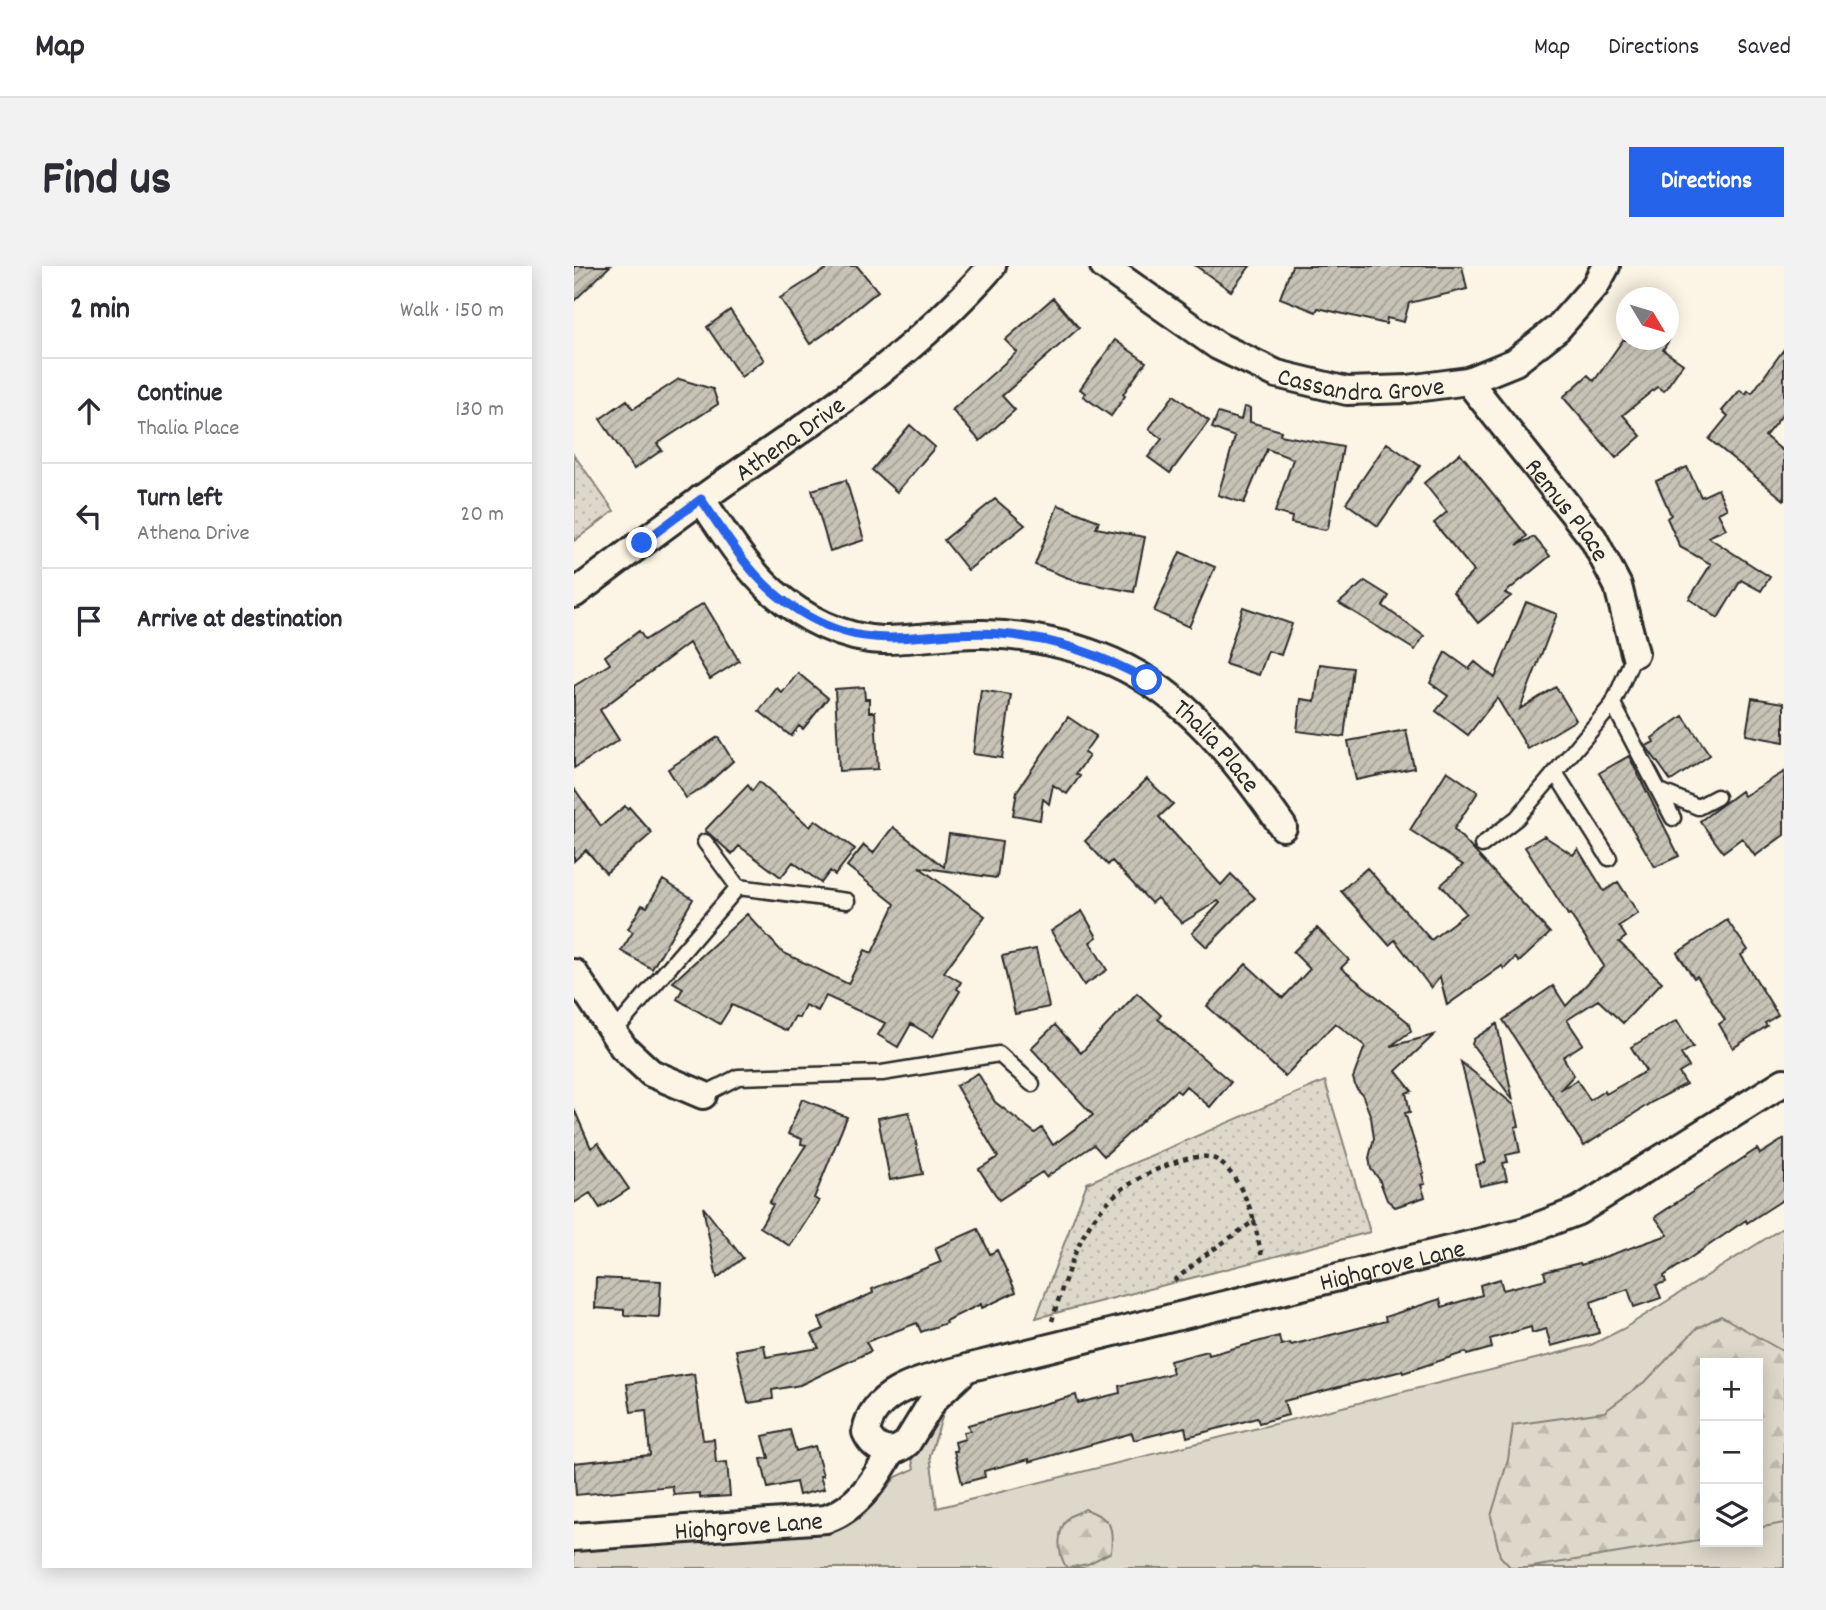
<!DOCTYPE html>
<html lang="en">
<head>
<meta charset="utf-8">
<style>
  body { margin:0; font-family:Dekko,sans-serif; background:#f2f2f3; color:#2b2b33 }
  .controls { position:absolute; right:21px; bottom:21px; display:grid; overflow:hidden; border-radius:0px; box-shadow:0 4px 18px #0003 }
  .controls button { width:63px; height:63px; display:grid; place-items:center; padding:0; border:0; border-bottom:2px solid #e1e1e2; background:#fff; color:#2b2b33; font:35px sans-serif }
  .compass { position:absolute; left:1042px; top:21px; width:63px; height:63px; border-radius:50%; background:#fff; box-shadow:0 4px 18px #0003; rotate:128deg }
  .stop { position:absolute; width:21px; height:21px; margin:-16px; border:5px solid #2563eb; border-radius:50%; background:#fff }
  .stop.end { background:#2563eb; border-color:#fff; box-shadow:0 2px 7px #0008 }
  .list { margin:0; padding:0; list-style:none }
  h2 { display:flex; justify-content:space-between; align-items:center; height:91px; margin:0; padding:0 28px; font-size:30px }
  h2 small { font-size:23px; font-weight:400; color:#7c7c81 }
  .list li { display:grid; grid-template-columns:46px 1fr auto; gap:21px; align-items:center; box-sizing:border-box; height:105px; padding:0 28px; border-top:2px solid #e1e1e2 }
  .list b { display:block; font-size:26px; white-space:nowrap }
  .list p { margin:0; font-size:23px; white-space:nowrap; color:#7c7c81 }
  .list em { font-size:23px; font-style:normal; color:#7c7c81 }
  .icon { flex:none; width:38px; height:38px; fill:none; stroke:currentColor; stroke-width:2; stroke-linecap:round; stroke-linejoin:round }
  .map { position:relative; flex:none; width:1210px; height:1302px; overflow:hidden; border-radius:0px }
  header { display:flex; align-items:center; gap:42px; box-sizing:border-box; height:98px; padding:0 35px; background:#fff; border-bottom:2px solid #e1e1e2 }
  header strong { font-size:33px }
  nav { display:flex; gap:38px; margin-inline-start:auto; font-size:24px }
  .intro { display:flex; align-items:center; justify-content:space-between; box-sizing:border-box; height:168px; padding:0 42px }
  h1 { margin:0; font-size:49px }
  .button { padding:18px 32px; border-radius:0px; background:#2563eb; color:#fff; font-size:24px; font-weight:700 }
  main { display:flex; gap:42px; padding:0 42px }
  aside { flex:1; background:#fff; border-radius:0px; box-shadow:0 4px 18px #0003 }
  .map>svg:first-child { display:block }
  .green { fill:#ded8ca; stroke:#84827a; stroke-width:2; fill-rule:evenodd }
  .forest { fill:url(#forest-firs); stroke:#84827a; stroke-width:2 }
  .park { fill:url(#park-dots); stroke:#84827a; stroke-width:2 }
  .building { fill:url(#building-hatch); stroke:#2b2b2b; stroke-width:2 }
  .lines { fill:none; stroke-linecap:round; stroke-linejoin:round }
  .service-casing { stroke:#2b2b2b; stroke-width:19 }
  .minor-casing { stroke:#2b2b2b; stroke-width:32 }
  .path { stroke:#2b2b2b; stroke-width:4.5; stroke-dasharray:5 5; stroke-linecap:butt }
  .service { stroke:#fcf5e5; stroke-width:14 }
  .minor { stroke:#fcf5e5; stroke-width:26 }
  .route { stroke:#2563eb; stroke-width:9 }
  .labels { text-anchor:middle; stroke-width:6; stroke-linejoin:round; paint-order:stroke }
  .street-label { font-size:26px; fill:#2b2b2b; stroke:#fcf5e5 }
</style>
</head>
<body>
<header>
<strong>Map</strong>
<nav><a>Map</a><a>Directions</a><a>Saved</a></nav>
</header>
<div class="intro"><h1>Find us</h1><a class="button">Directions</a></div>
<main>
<aside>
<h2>2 min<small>Walk · 150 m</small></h2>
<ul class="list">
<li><svg class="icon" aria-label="ahead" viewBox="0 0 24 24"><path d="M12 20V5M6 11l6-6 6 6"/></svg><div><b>Continue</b><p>Thalia Place</p></div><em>130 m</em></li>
<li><svg class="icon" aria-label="left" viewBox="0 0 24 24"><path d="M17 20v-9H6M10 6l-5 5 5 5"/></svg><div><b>Turn left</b><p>Athena Drive</p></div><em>20 m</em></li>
<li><svg class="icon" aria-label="arrive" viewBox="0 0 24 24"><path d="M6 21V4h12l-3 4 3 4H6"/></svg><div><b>Arrive at destination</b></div></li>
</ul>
</aside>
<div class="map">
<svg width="1210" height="1302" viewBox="0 0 1210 1302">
  <defs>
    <pattern id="forest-firs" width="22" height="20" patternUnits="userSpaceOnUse" patternTransform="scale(1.75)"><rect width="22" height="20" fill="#ded8ca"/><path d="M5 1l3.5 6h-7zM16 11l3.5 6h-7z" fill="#bfbaae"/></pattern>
    <pattern id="park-dots" width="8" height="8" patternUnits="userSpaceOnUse" patternTransform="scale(1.75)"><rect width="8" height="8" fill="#ded8ca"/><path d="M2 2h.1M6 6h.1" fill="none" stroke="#bfbaae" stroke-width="1.8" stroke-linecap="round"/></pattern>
    <pattern id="building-hatch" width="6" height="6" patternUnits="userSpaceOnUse" patternTransform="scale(1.75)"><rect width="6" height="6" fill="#c8c3b7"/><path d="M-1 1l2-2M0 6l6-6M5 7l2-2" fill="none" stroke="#a39f95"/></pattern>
  </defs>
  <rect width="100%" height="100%" fill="#fcf5e5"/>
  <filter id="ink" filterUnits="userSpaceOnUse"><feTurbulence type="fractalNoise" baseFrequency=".0143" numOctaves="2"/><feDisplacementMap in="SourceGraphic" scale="14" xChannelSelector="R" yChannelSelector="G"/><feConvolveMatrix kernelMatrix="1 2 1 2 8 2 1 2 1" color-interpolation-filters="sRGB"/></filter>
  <g filter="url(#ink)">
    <path class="green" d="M1210,961V1302H0V1284L264,1260L304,1232L322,1211L340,1203L338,1193L370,1145L356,1190L363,1242L1017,1079L1049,1063ZM1131,1097H1184V1276H1131Z"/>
    <path class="forest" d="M1147,1050L1210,1086V1257L1184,1262V1097H1131V1273L952,1302H937L926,1290L917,1250L934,1194L939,1159L1030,1146L1073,1114L1123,1062Z
      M511,1243C537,1253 540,1259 537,1286L514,1298L493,1302C483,1288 482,1264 495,1251C499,1248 507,1246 511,1243Z"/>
    <path class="park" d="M0,189L40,245L0,275Z
      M751,815L796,966L462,1052L513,917Z"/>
    <path class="building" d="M0,0H36L0,35Z
      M257,0H283L304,25L259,62L236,78L206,32Z
      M622,0H676L657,25Z
      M718,0H888L893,23L835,37L830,56L813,52L812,58L744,42L742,46L706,32Z
      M479,32L505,62L428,130L441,144L406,175L378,144L443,86L431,74Z
      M156,44L190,94L167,111L133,61Z
      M541,74L572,96L549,128L551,130L537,150L509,130L511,127L506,123Z
      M1049,74H1095L1089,84L1109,98L1090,125L1083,121L1049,149L1067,170L1042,192L989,131L1014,109L1020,115Z
      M1210,83V147L1191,170L1210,186V234L1135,173L1154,150L1148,145L1166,124L1172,128L1174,124L1178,127Z
      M105,113L139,123L144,138L83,178L88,184L60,203L26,153L53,134L59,143Z
      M600,129L635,155L596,207L574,191L588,173L575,163Z
      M670,141L676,142V156L707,165L706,169L769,181L754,262L751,264L717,257L718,251L701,246L719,193L693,183L670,237L644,229L661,171L638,162L644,147L667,154Z
      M336,159L361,181L323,226L298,204Z
      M813,177L846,200L804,260L772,237Z
      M886,187L953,270L943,279L960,271L976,290L931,327L937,330L904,357L879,326L900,305L860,257L873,246L850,217Z
      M1113,201L1127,231L1144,223L1153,243L1144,247L1152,263L1134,271L1196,311L1187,325L1167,314L1144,352L1115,333L1137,298L1106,281L1093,252L1097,249L1082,215Z
      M272,214L290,274L256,285L238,224Z
      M421,233L451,259L394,304L370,274Z
      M484,239L525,255L522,262L571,271L560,326L502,315L461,299Z
      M606,286L641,301L615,361L580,345Z
      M791,315L815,330L809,340L850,370L841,384L765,337Z
      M952,336L983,348L946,443L982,421L1002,454L954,483L923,432L894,469L862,445L874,430L856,417L871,386L895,403L901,396L921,412Z
      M130,337L165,395L136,413L115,377L26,444L45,474L0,502V420L36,398L31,390L65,365L71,374Z
      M669,341L718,358L707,389L694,385L685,409L651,398Z
      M746,398L779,402L770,471L723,465L727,433L741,435Z
      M224,407L254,432L229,463L225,460L217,470L185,445L203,422L208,427Z
      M290,421L291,433H295V446H301L304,503L265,505L261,423Z
      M407,424L437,429L428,492L399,488Z
      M1178,432L1210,437V476L1172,469Z
      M1109,450L1136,489L1097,515L1072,480L1080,476L1078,472Z
      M494,451L522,470L510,487L515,490L502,508L506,510L493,528L479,519L475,538L469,533L466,554L439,549L443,525Z
      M832,464L840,502L782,514L774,475Z
      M144,471L159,495L130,521L112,532L94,503Z
      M1055,490L1105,590L1081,601L1025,507Z
      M873,505L904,526L880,563L976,667L945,696L941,692L930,703L928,700L873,739L866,711L857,722L821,674L815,679L767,625L793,602L857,674L892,647L867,619L889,599L836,564Z
      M1210,506V569L1181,590L1168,572L1149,586L1126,555L1167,525L1170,530Z
      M573,513L599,538L585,551L647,619L657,608L681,632L633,681L618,667L646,637L644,635L608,657L583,632L577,637L538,595L534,599L511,575Z
      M185,516L236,561L241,554L281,583L261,609L256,605L247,617L219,596L207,611L165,580L158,588L131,564L174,519L178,525Z
      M0,522L27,560L51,540L53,543L55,541L78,567L32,607L12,584L0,595Z
      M319,561L370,601L375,568L428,576L423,612L345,601L411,650L370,706L387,716L383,723L386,725L359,771L337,758L324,781L304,769L311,757L252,730L244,745L231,739L225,752L221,750L213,765L158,739L146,758L103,733L109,722L99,716L173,648L208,686L274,718L291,684L298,687L321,638L273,600L290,579L299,587Z
      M970,570L999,589L1004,583L1030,625L1044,616L1064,647L1045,660L1052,671L1045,676L1088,716L1049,757L1024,734L993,754L1009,778L989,791L1000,809L986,824L1003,814L1016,834L1030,825L1032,828L1072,805L1057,781L1103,754L1119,781L1107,788L1115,801L1105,807L1112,818L1078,836L1010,880L929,754L979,720L992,740L1030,700L996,648L994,649L951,581Z
      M89,614L119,633L78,703L47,685L59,666L54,663L68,639L73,641Z
      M508,645L523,671L516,676L533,704L510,719L477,665Z
      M1153,654L1174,684L1167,689L1204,749L1191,757L1193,760L1159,782L1145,758L1151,754L1123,710L1120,712L1103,687Z
      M743,662L775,694L767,702L834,756L837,765L817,780L860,769L822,805L838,825L832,827L836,846L831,847L850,907L848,908L851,918L847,919L851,931L821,941L813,934L805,913L797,903L795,892L800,872L797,851L788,828L782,822L779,812L791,780L761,757L711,810L633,740L672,698L709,732L736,703L719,686Z
      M462,683L475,741L441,748L428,690Z
      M563,727L587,749L584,753L657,816L636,841L612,820L606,827L602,824L530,890L520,879L472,911L468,906L425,934L405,903L424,891L382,820L404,807L421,836L461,867L468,862L479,879L519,849L457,782L481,759L507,787Z
      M923,758L939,834L898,778L900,773Z
      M887,796L940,839L945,860L941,861L946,886L932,889L934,896L929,897L933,914L906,920L902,899L912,896Z
      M228,833L273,851L240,932L245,935L216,980L186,961L199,939L195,937L232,879L227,878L228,873L214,868Z
      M0,843L17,882L24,877L55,923L26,942L16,927L0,937Z
      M335,846L349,908L316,914L304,852Z
      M1210,873V933L1173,957L1172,954L1090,1010L1092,1016L1082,1019L1087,1032L1060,1041L1054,1023L1017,1036L1025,1067L977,1080L972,1063L958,1067L957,1061L916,1073L918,1082L893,1089L892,1086L829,1107L828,1105L710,1135L714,1149L685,1157L683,1152L613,1171L611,1161L560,1174L558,1167L455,1196V1193L410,1205L411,1211L388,1217L380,1185H383L381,1176L391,1173L389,1166L396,1165L394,1159L502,1129L504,1137L546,1127L545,1120L599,1107L596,1095L634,1085L635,1089L705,1070L707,1079L716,1077L717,1079L812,1055L811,1051L866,1033L868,1041L908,1029L906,1019L926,1013L929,1024L972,1013L970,1006L1006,997L1007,999L1094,969L1081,951L1183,883L1186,888Z
      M129,941L169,992L143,1012Z
      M404,963L416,988L423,984L442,1026L408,1042L407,1038L371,1055L372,1057L347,1066L343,1057L292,1076L297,1085L226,1119L198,1124L199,1133L174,1137L162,1084L190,1079L192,1091L245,1082L238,1068L250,1063L245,1052L299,1027L298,1023L367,996L361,982Z
      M22,1012L87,1015L85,1051L50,1049V1044L21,1042Z
      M120,1108L129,1174L140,1173L142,1197L153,1196L156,1230L126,1232V1227L100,1229L98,1220L2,1229L0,1197L76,1189L72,1144L57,1146L53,1118Z
      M216,1164L222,1185L241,1180L249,1210H246L250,1223L225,1229L222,1216L194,1222L187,1193L195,1192L189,1170Z"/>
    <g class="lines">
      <g class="service-casing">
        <path id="service" d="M1039,438L1099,552
          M982,508L1035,592
          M1086,525L1124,541L1143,531
          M131,576L164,621
          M908,579L943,552L1039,438L1061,387
          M39,767L164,621L273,635
          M129,829L164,811L308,807L425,788L458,818"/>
      </g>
      <g class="minor-casing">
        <g id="minor">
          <path id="s1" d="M530,0L644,80L703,108L773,125L834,123L894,115L941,96L984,62L1021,20L1032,0"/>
          <path id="s2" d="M894,115L1019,272L1044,320L1061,387"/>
          <path id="s3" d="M127,233C149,265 170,300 199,326C229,352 269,373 309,374C343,374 376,367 410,368C454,369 499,379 539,396C614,429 664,496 709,561"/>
          <path id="s4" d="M0,328C50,290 99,253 150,217C248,149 338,91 418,0"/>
          <path d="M0,707L49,781L77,807L129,829"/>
          <path id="s5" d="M393,1102L360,1133L333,1177C317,1191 300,1184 292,1166C299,1121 357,1113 393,1102L952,965L1004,945L1210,816"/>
          <path id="s6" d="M0,1271L252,1253C284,1242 301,1214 317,1186"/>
        </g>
      </g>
      <path class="path" d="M600,1015L630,990L680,955L688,991
        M478,1055C488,1022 502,974 524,947C533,936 544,925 556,918C572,907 622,883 641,893C659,902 675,936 680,955"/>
      <use href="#service" class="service"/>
      <use href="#minor" class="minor"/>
    </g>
  </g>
  <g class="lines" filter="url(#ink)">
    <path class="route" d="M68,277L127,233C153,271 177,313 216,339C295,394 342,362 427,368C478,372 528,389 573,414"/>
  </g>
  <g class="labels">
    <g class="street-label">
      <text dy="9" stroke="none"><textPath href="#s1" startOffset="290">Cassandra Grove</textPath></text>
      <text dy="9" stroke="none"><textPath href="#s4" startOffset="266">Athena Drive</textPath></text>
      <text dy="9" stroke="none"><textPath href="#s2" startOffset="163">Remus Place</textPath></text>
      <text dy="9" stroke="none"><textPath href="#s3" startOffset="609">Thalia Place</textPath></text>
      <text dy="9" stroke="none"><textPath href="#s5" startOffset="712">Highgrove Lane</textPath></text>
      <text dy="9" stroke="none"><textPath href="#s6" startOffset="175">Highgrove Lane</textPath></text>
    </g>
  </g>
</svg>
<div class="controls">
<button>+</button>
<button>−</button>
<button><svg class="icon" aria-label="layers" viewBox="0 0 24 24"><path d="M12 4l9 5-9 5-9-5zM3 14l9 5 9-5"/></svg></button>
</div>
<svg class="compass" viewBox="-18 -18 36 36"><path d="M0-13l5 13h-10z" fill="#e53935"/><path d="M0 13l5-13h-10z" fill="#7c7c81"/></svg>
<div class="stop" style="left:573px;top:414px"></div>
<div class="stop end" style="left:68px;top:277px"></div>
</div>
</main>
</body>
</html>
